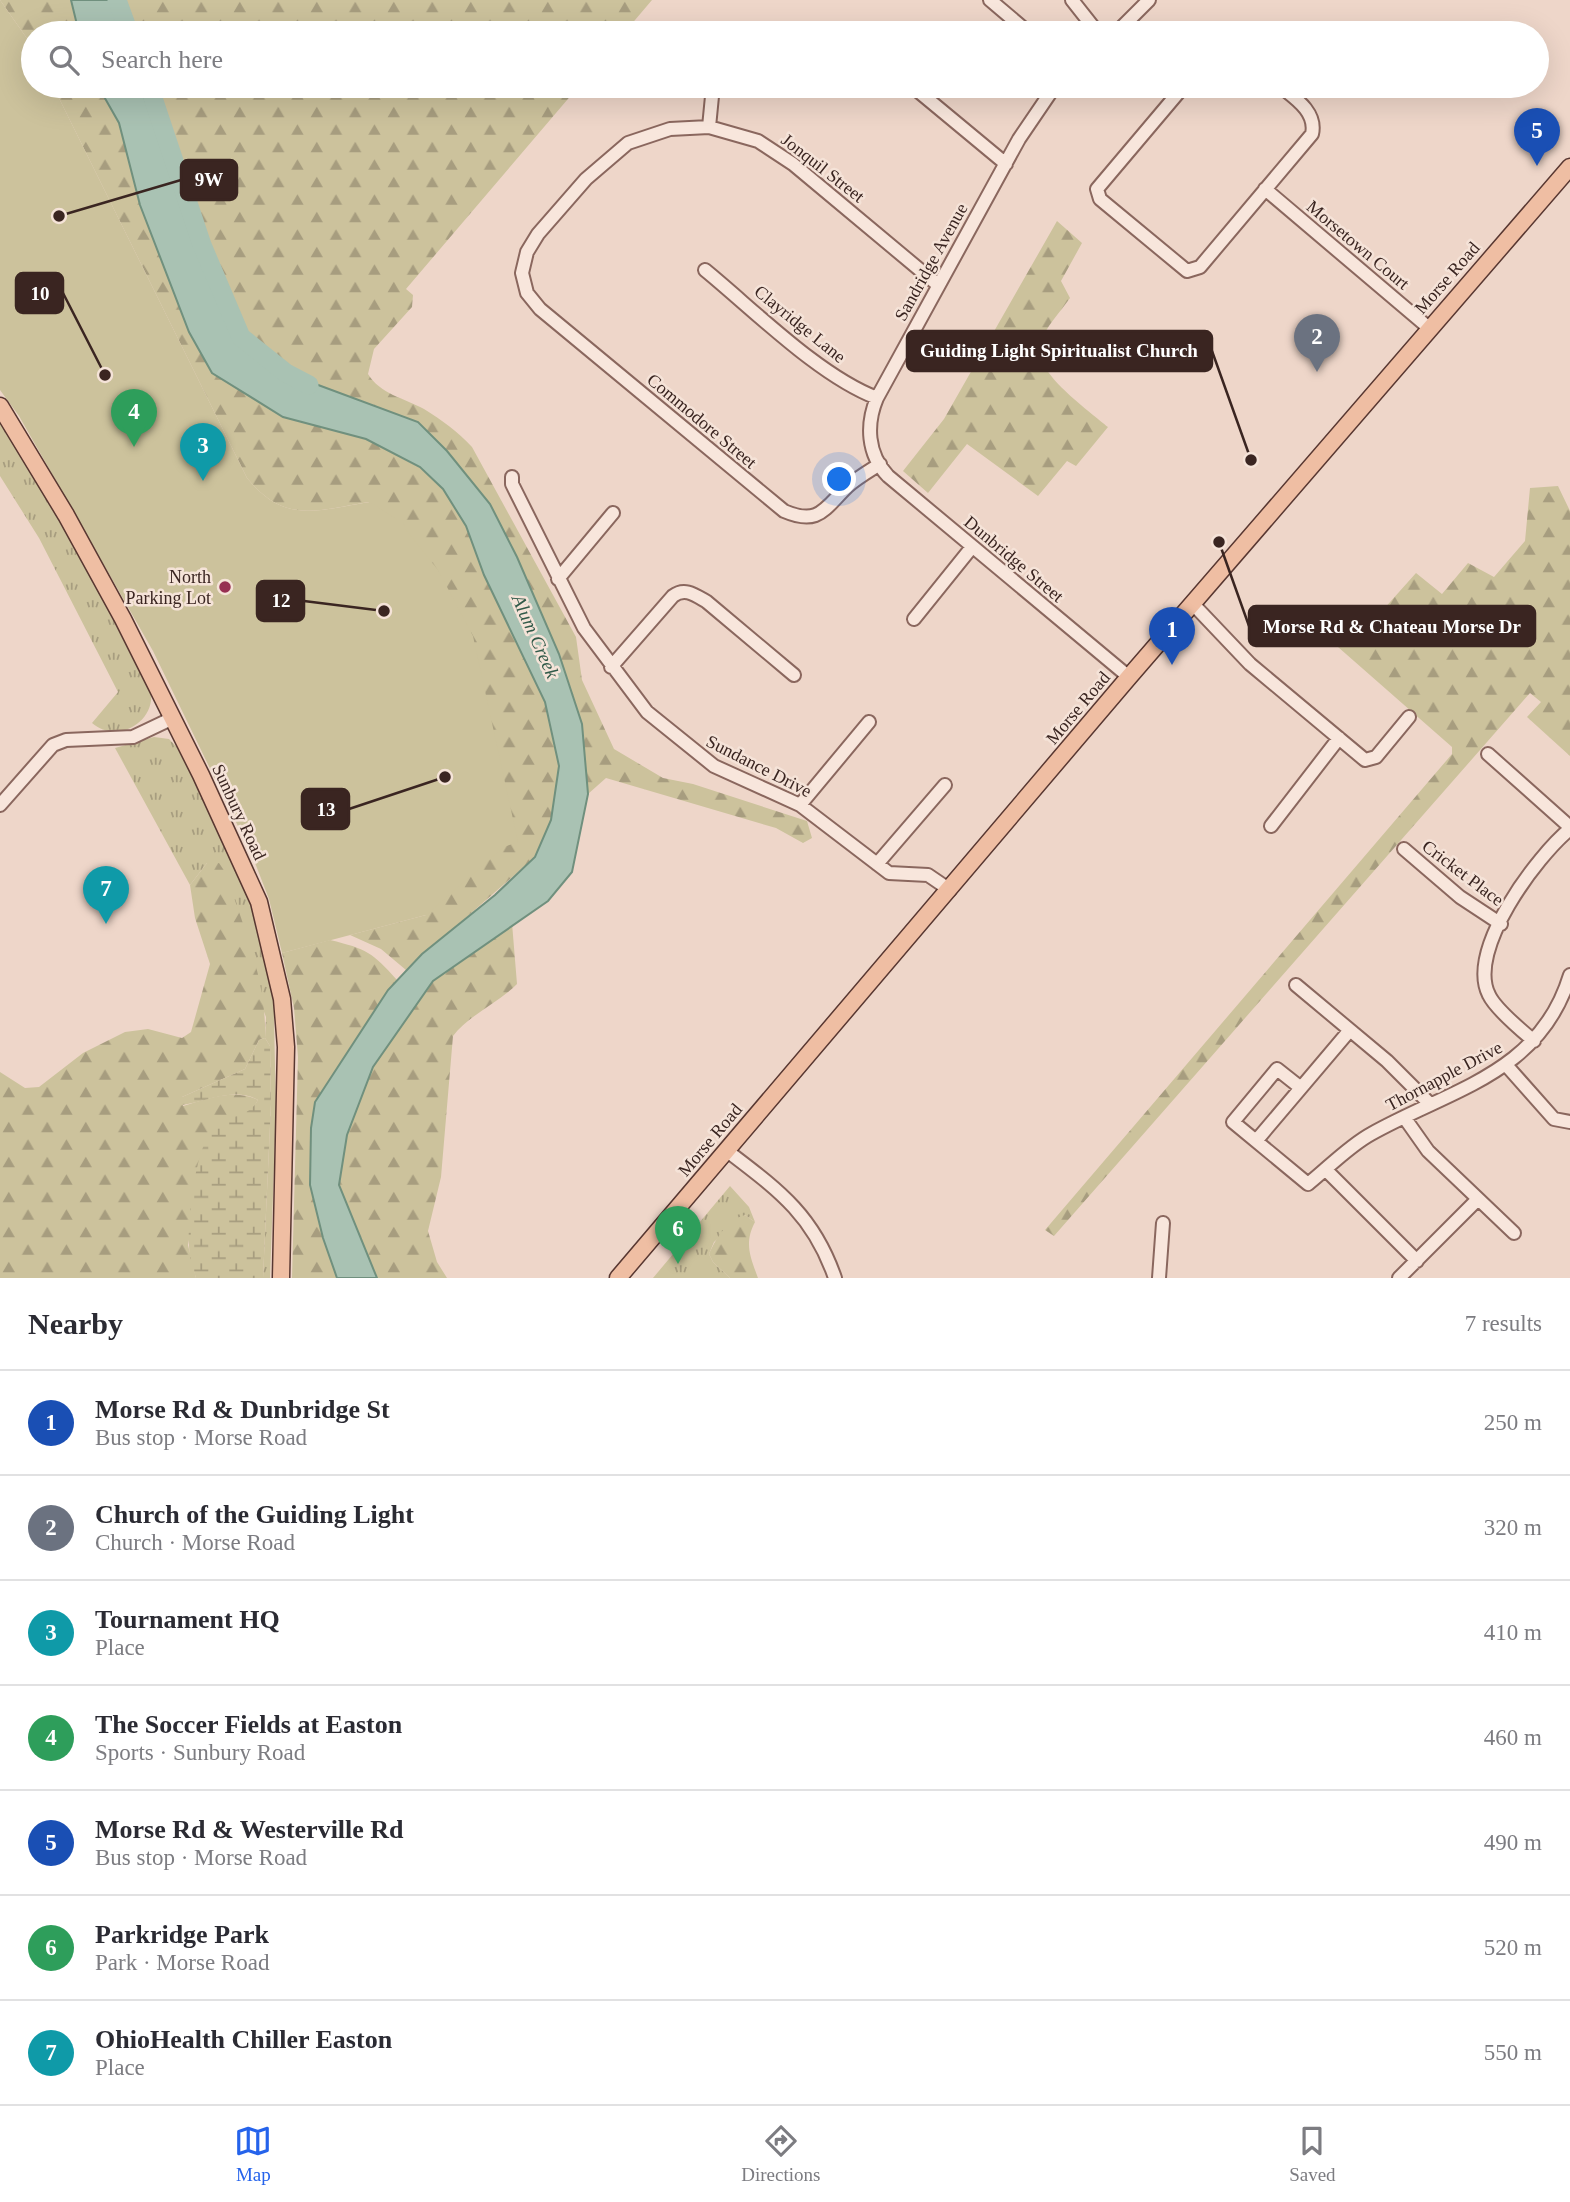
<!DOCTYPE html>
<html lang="en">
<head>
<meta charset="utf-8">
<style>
  body { margin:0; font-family:"Times New Roman",serif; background:#f7f7f7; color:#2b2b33 }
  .you { position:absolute; left:840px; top:480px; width:24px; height:24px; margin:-18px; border:5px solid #fff; border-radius:50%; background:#1a73e8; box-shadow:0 0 0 10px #1a73e833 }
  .badge { display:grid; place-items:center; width:46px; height:46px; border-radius:50%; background:#2563eb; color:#fff; font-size:23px; font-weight:700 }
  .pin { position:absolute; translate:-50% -58px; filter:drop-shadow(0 2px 4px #0008) }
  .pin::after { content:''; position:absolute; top:37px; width:24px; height:21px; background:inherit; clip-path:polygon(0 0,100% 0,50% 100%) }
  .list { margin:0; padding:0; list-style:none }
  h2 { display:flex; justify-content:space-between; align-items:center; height:91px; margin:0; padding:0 28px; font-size:30px }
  h2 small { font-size:23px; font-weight:400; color:#7c7c81 }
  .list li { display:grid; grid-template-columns:46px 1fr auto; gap:21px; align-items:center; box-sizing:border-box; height:105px; padding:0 28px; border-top:2px solid #e1e1e2 }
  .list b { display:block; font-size:26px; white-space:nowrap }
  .list p { margin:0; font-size:23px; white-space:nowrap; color:#7c7c81 }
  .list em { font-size:23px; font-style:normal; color:#7c7c81 }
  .icon { flex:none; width:38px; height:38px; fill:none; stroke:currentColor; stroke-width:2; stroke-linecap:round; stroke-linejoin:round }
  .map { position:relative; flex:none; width:1570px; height:1278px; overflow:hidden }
  .search { position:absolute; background:#fff; box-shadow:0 7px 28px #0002; left:21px; right:21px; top:21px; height:77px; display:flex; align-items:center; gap:18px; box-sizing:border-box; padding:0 24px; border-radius:38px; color:#7c7c81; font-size:26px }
  .sheet { height:826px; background:#fff }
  nav { display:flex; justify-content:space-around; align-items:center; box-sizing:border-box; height:98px; border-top:2px solid #e1e1e2; background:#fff; font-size:19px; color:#7c7c81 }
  nav a { display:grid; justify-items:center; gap:4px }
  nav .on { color:#2563eb }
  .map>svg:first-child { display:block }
  .grass { fill:url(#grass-tufts) }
  .forest { fill:url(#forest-firs) }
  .wetland { fill:url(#wetland-marsh) }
  .pitch { fill:#ccc29c }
  .water { fill:#a9c2b3; stroke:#70907e; stroke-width:2 }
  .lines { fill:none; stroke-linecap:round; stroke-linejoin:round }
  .river { stroke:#a9c2b3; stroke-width:19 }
  .minor-casing { stroke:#8a675e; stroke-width:16 }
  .major-casing { stroke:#583731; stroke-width:19 }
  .minor { stroke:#f8e6dc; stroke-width:12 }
  .major { stroke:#efbea3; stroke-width:16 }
  .poi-dot { fill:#972f52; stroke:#f5e3d8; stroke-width:2.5 }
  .labels { text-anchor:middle; stroke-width:5; stroke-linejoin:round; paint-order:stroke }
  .street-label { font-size:18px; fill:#3a2521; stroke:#f5e3d8 }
  .poi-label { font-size:18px; fill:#3a2521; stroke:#f5e3d8; text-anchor:end }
  .water-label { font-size:19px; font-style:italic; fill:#315a49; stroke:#f5e3d8 }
  .leader { fill:none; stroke:#3a2521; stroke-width:2.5 }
  .callout-dot { fill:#3a2521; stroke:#f5e3d8; stroke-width:2.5 }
  .callout { fill:#3a2521; stroke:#3a2521; stroke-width:2.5 }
  .callout-label { font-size:19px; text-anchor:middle; font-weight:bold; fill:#fff }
</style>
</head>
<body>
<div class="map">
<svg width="1570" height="1278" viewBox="0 0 1570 1278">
  <defs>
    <pattern id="grass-tufts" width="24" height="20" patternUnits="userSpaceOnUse" patternTransform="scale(1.75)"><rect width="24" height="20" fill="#ccc29c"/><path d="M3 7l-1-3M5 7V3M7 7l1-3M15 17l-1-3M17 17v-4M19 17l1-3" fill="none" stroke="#a79d7f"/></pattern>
    <pattern id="forest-firs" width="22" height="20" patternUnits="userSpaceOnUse" patternTransform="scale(1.75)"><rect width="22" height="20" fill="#ccc29c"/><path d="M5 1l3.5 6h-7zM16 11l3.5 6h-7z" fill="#a79d7f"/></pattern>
    <pattern id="wetland-marsh" width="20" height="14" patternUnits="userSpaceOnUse" patternTransform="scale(1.75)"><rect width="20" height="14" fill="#ccc29c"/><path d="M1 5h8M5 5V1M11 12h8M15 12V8" fill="none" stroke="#a79d7f"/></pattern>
  </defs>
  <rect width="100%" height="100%" fill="#eed6c9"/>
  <path class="grass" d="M0,414L49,493L151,692C155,723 116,744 92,723L118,692L39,538L0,476Z
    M154,737L169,739L179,749L236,862L250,899L278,1009L274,1019L276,1111L270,1278H263L271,1104L270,1046L265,1038L266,1017L207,863L190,885L115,748Z
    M730,1186L749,1207L755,1222L745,1215L714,1242L709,1254L713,1262L730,1278H653Z"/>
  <path class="forest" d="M0,0H71L79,33H33V47Z
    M110,0H652L624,33H120Z
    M53,86H98L119,122L140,205L189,332L212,373L283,417L366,439L420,468L443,489L466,526L484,575L545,702L559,766L551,820L535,857L406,970L381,949L350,935L426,915L369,502C318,510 285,525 247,478Z
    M140,86H579L406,289L413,295L412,307L374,349L368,374C380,394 404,398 424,409C442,420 458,432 472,447L576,637L582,680L614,749L663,778L693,784L807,821L812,838L803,843L776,828L606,778L588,794L582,724L559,654L490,504L418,422L286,373L241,337L202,244L164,127L146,102Z
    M1057,221L1082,243L1061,281L1070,298C1061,311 1045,328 1040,343C1030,370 1090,411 1108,427L1076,466L1067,461L1038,496L967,444L928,493L903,471L944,419Z
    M1558,486L1570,511V756L1527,717L1541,702L1530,693L1054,1236L1045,1230L1452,754V747L1338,647L1346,641L1336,627L1346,614L1365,630L1416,573L1442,594L1468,563L1494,577L1525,541L1530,488Z
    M207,863H219L225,872C243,925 267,981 265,1038L259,1040L245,1069L182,1097L183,1106C206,1099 235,1088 258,1100L252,1110L242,1116L192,1225L188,1245L196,1278H0V1072L25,1088L39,1087L83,1053L125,1032L148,1029L182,1038L191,1032L210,964L195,918L190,885Z
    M512,923L517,984C497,1004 470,1014 453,1036L441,1177L428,1231L437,1262L447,1278H377L339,1185L347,1135L373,1067L433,981Z
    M330,940C367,949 372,952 397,980L315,1102L311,1128L323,1238L337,1278H292L298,1057L294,1008L282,953Z
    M745,1215L755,1222C744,1243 750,1256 758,1278H730L713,1262L709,1254C716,1238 728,1219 745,1215Z"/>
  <path class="wetland" d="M265,1038L270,1046L271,1104L263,1278H196C193,1268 189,1257 189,1246C188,1219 195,1141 217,1125C231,1114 248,1118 258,1100C231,1085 200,1106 172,1106L182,1097L245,1069L259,1040Z"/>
  <path class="pitch" d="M0,0L33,47V86H53L247,478C285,525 318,510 370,502L398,520L402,519L406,530L438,570L473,636L518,842L504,847L426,915L282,953L269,899L252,855L153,651L19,416L0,390Z"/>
  <path class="water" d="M71,0H110L120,33H79Z
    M98,86H140L146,102L164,126L202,244L241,337L286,373L418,422L447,451L490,504L517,557L559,654L582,724L588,794L572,872L548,901L433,981L373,1067L347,1135L339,1185L377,1278H337L323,1238L310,1185L311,1128L315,1102L388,990L422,954L495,895L535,857L551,820L559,766L545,702L484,575L466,526L443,489L420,467L366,439L283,417L212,373L189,332L140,205L119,123Z"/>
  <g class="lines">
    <path class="river" d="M117,0L129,33
      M149,86L202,245L241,337L286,373L309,385"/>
    <g class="minor-casing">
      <path id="minor" d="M990,0L1029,33
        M1072,0L1098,33
        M717,33L718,29
        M1116,33L1149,0
        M912,86L1006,164
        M1055,86L1019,139L877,398C866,424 867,454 888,476L1129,677
        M1184,86L1097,189L1100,199L1187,271L1200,267L1312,134C1317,112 1295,98 1280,86
        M709,127L713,86
        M1265,189L1429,328
        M705,270C754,310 819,376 877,398
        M880,464C869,471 857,478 848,486C824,509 819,526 784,511L540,309L527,293L522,273L527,252L538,234L586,179L628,143L670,129L709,127L758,141L793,164L938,285
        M512,477V484L584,628L647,712L714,766L800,805L889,873L928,875L950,890
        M558,579L613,513
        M1192,603L1250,664L1365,760L1376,757L1409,717
        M914,619L972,547
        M611,667L673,596C685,587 695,595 707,602L794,675
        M1488,754L1570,827
        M0,805L53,745L66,740L133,737L173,718
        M800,805L869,722
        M1271,826L1339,738
        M1404,849L1460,897L1501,924
        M877,864L945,785
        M1296,985L1387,1061L1430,1104
        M1534,1041C1522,1031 1495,1008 1489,995C1466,950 1537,856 1570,829
        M1507,1066L1554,1119L1570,1122
        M1301,1088L1277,1069L1233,1122L1308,1184C1328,1168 1349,1146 1371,1134C1451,1089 1540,1074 1570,975
        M1404,1117L1428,1151L1514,1233
        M1256,1141L1350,1030
        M726,1150C777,1189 813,1214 835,1278
        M1326,1170L1417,1261
        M1159,1278L1163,1223
        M1399,1278L1478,1199"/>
    </g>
    <g class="major-casing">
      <path id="major" d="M0,406L66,515L123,619L201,775L259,902L282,999L286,1047L281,1278
        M618,1278L1129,677L1570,167"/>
    </g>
    <use href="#minor" class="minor"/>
    <use href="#major" class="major"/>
  </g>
  <circle class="poi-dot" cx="225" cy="587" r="7"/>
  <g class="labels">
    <g class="street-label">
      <text transform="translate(823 168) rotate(38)" y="6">Jonquil Street</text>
      <text transform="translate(1358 245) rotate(40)" y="6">Morsetown Court</text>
      <text transform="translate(931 262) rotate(-61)" y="6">Sandridge Avenue</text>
      <text transform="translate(1447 278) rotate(-49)" y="6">Morse Road</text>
      <text transform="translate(800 324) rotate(39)" y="6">Clayridge Lane</text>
      <text transform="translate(702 421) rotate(40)" y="6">Commodore Street</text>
      <text transform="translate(1014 559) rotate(40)" y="6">Dunbridge Street</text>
      <text transform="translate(1078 708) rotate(-50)" y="6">Morse Road</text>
      <text transform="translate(759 766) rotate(27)" y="6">Sundance Drive</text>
      <text transform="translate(239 812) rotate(65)" y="6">Sunbury Road</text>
      <text transform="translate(1463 873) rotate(37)" y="6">Cricket Place</text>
      <text transform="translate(1444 1076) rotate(-28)" y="6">Thornapple Drive</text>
      <text transform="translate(710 1140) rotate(-50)" y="6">Morse Road</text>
    </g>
    <g class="poi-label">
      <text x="211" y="583">North<tspan x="211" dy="21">Parking Lot</tspan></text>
    </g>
    <g class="water-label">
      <text transform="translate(536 636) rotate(66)" y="7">Alum Creek</text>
    </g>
  </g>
  <path class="leader" d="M59 216L181 180M105 375L63 293M1251 460L1212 351M384 611L304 601M1219 542L1249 626M445 777L349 809"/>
  <g class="callout-dot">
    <circle cx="59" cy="216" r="7"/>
    <circle cx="105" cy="375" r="7"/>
    <circle cx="1251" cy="460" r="7"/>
    <circle cx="384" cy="611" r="7"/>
    <circle cx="1219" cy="542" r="7"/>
    <circle cx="445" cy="777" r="7"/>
  </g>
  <g class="callout">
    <rect x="181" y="160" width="56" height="40" rx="7"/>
    <rect x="16" y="273" width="47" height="40" rx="7"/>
    <rect x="907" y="331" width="305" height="40" rx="7"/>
    <rect x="257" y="581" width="47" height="40" rx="7"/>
    <rect x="1249" y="606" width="286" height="40" rx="7"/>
    <rect x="302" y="789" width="47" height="40" rx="7"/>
  </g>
  <g class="callout-label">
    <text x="209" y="186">9W</text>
    <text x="40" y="300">10</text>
    <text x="1059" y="357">Guiding Light Spiritualist Church</text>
    <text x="281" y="607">12</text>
    <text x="1392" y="633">Morse Rd &amp; Chateau Morse Dr</text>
    <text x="326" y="816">13</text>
  </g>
</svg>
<div class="you"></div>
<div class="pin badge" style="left:1172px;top:665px;background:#1a4fb4">1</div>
<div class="pin badge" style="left:1317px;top:372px;background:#6b7280">2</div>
<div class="pin badge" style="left:203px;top:481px;background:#0f9aa8">3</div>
<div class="pin badge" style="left:134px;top:447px;background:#2e9e5b">4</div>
<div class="pin badge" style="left:1537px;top:166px;background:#1a4fb4">5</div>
<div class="pin badge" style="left:678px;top:1264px;background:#2e9e5b">6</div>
<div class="pin badge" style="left:106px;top:924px;background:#0f9aa8">7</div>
<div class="search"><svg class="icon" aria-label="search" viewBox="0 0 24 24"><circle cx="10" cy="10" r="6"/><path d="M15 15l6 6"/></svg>Search here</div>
</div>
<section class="sheet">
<h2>Nearby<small>7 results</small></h2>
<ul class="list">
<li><span class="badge" style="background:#1a4fb4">1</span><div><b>Morse Rd &amp; Dunbridge St</b><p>Bus stop · Morse Road</p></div><em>250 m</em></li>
<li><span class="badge" style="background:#6b7280">2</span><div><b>Church of the Guiding Light</b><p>Church · Morse Road</p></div><em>320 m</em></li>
<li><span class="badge" style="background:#0f9aa8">3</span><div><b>Tournament HQ</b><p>Place</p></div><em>410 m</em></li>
<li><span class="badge" style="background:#2e9e5b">4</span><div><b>The Soccer Fields at Easton</b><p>Sports · Sunbury Road</p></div><em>460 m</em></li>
<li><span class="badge" style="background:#1a4fb4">5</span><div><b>Morse Rd &amp; Westerville Rd</b><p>Bus stop · Morse Road</p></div><em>490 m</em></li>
<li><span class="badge" style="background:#2e9e5b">6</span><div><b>Parkridge Park</b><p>Park · Morse Road</p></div><em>520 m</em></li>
<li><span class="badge" style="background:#0f9aa8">7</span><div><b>OhioHealth Chiller Easton</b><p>Place</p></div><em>550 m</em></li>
</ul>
</section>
<nav>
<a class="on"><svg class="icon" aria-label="map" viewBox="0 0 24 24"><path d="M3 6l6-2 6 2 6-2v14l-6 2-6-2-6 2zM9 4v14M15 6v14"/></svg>Map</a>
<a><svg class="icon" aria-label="directions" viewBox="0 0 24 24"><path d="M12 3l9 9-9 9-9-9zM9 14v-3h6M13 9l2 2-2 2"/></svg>Directions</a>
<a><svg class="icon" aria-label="saved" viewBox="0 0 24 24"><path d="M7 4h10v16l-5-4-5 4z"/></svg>Saved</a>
</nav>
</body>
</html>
